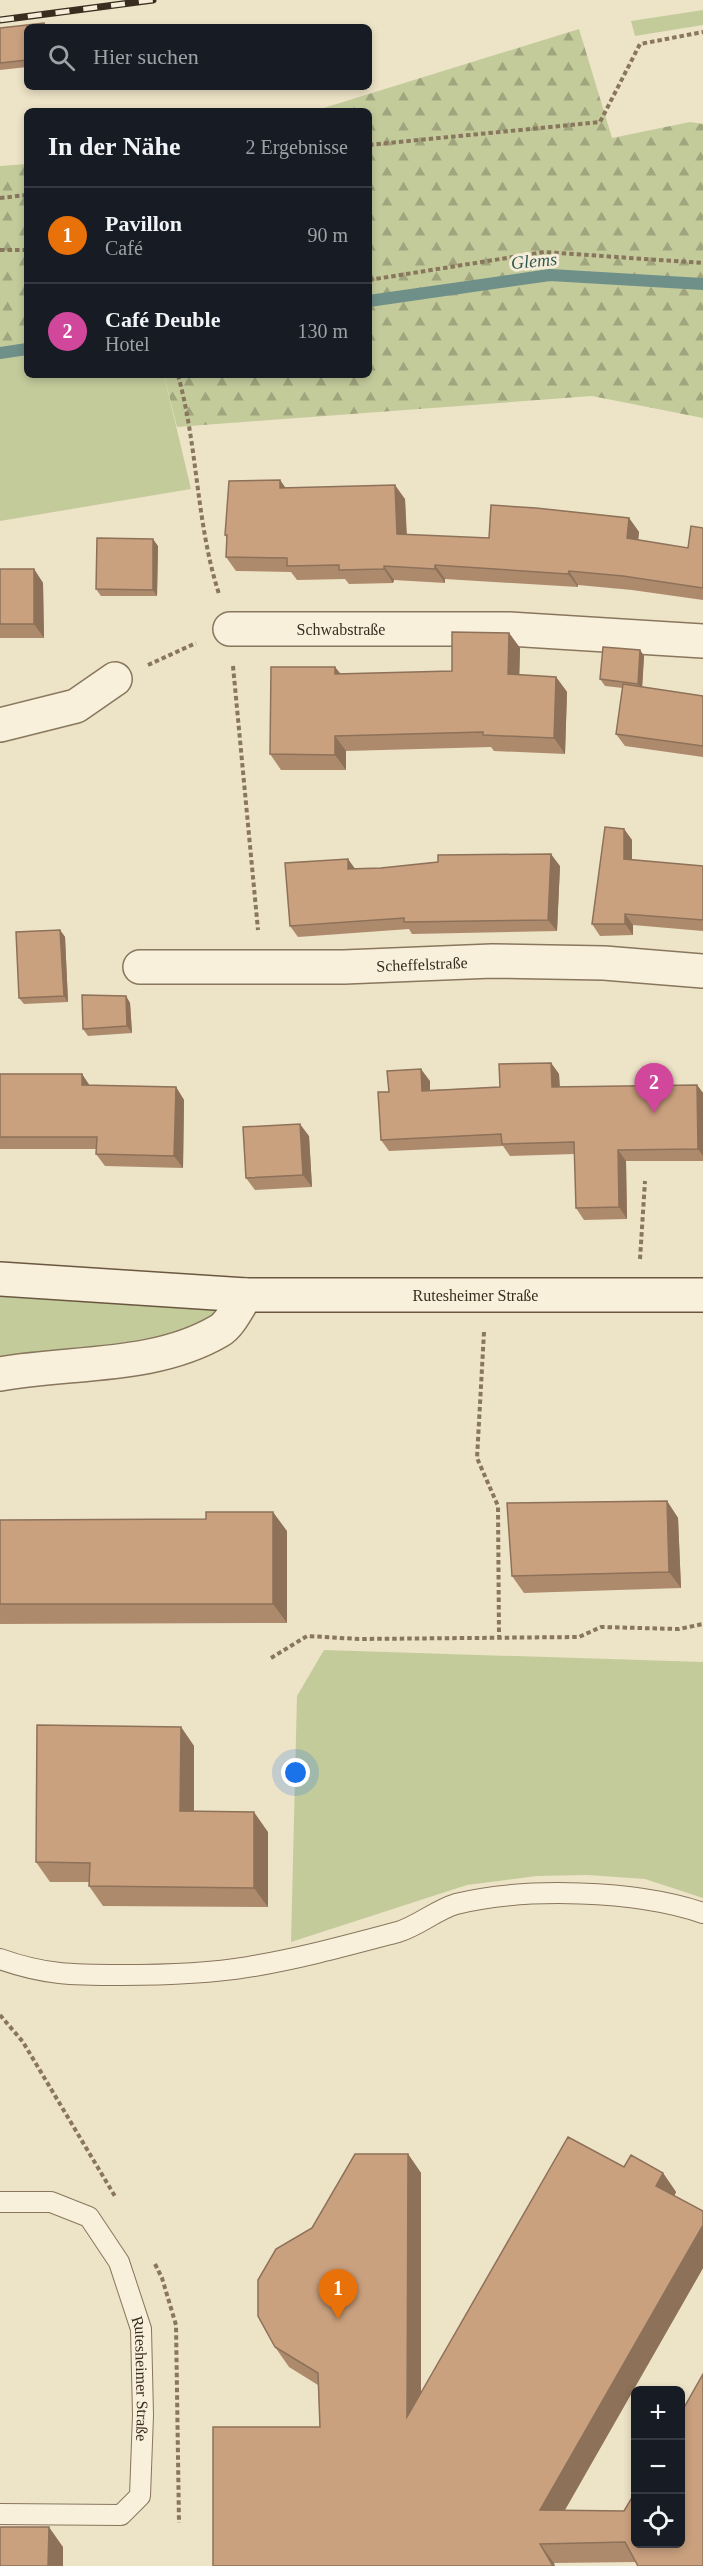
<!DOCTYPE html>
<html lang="de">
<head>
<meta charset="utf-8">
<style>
  body { margin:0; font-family:"Times New Roman",serif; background:#20242c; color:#f1f3f6 }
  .controls { position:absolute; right:18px; bottom:18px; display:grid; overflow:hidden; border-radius:9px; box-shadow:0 3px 9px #0003 }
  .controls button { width:54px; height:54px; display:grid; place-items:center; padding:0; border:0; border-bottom:2px solid #363941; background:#171b24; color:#f1f3f6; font:30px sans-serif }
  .you { position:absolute; left:296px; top:1773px; width:21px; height:21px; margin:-15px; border:4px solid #fff; border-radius:50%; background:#1a73e8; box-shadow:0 0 0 9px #1a73e833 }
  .badge { display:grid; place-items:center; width:39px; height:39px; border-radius:50%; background:#8c9099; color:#fff; font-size:20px; font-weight:700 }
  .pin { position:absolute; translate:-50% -50px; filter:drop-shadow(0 2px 3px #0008) }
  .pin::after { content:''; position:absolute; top:32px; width:21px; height:18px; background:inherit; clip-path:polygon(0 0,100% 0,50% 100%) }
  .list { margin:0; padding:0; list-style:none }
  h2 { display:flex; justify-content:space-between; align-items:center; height:78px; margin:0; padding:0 24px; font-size:26px }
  h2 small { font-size:20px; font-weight:400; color:#9ea1a6 }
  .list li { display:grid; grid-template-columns:39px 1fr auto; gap:18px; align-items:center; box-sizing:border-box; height:96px; padding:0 24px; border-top:2px solid #363941 }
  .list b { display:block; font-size:22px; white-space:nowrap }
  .list p { margin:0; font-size:20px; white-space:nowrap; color:#9ea1a6 }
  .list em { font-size:20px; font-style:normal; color:#9ea1a6 }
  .icon { flex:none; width:33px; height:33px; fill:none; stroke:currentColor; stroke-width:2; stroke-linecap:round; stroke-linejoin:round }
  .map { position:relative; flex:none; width:703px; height:2566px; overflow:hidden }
  .search { position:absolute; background:#171b24; box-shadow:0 3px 9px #0003; left:24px; top:24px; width:348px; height:66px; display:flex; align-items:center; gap:15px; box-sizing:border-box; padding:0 21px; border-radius:9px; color:#9ea1a6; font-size:22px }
  .panel { position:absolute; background:#171b24; box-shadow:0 3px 9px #0003; left:24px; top:108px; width:348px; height:270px; border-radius:9px }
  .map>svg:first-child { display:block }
  .green { fill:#c4cb9b }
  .forest { fill:url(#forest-firs) }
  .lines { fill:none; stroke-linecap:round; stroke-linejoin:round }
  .stream { stroke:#6f9089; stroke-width:12 }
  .lane-casing { stroke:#88765d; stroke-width:22 }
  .street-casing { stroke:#88765d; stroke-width:36 }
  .secondary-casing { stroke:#6a5740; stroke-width:36 }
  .path { stroke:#88765d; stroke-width:4; stroke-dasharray:4.5 3; stroke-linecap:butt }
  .lane { stroke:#f8f0db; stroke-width:20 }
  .street { stroke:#f8f0db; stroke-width:33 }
  .secondary { stroke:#f8f0db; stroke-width:33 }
  .rail-casing { stroke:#392d20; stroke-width:7 }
  .rail { stroke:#f5edd7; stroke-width:4.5; stroke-dasharray:14; stroke-linecap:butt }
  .wall { fill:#ae8a6d }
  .shaded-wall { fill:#8d7159 }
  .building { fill:#caa17f; stroke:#8d7159; stroke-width:1.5 }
  .labels { text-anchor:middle; stroke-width:6; stroke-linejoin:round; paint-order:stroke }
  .street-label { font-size:16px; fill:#392d20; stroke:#f5edd7 }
  .water-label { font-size:18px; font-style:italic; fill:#305857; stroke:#f5edd7 }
</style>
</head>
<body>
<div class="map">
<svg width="703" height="2566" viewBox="0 0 703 2566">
  <defs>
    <pattern id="forest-firs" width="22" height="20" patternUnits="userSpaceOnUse" patternTransform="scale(1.5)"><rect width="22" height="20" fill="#c4cb9b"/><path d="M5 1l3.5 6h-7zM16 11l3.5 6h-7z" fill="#a0a57e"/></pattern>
  </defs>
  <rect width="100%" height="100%" fill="#ede3c7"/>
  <path class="green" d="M703,10V25L635,36L631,21Z
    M27,349V375H164L191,489L0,521V353Z
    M0,1279L246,1295L221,1330L0,1374Z
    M324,1650L703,1662V1898L645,1879L587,1875L537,1876L467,1885L291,1942L297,1696Z"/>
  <path class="forest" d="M579,29L612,138L690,122L703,124V418L592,396L177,427L164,375H369V111H314Z
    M27,164V349L0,353V166Z"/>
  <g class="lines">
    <path class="stream" d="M369,301L550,275L703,284
      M0,353L27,349"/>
    <g class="lane-casing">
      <g id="lane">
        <path d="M0,1959C45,1975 73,1975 121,1975C162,1975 206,1974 248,1967C298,1959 349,1945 398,1932C418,1926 436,1910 456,1904C525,1887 636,1890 703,1913"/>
        <path id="s1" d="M0,2202H51L89,2217L119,2262L141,2329L143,2415L140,2496L121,2515L0,2514"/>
      </g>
    </g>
    <g class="street-casing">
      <g id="street">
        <path id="s2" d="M230,629H509L703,641"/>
        <path d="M0,725L76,706L115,679"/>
        <path id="s3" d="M140,967H344L492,961L604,963L703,971"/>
        <path d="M0,1374C72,1361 154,1369 219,1331C230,1325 239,1305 246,1295"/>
      </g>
    </g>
    <g class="secondary-casing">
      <g id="secondary">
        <path id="s4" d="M0,1279L246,1295H703"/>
      </g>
    </g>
    <path class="path" d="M369,145L600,122L640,44L703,32
      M0,198L27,195
      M0,250H27
      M369,280L544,252L703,263
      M178,375C198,447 196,523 219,594
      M148,665L196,643
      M233,666L258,930
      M640,1259L645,1181
      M484,1332L477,1458L498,1506L499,1636
      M271,1658L307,1636L359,1639L579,1637L601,1627L679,1629L703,1624
      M0,2015L23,2042L116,2198
      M155,2264L162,2278L176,2325L179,2523"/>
    <use href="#lane" class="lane"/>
    <use href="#street" class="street"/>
    <use href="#secondary" class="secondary"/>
    <g class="rail-casing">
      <path id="rail" d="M0,20L153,0"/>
    </g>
    <use href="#rail" class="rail"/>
  </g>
  <path class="wall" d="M27,27V67L0,70V28Z
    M280,480L285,488L405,499L407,535L489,538L629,518L639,532L638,540L688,548L703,528V600L632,590L578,585V587L445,579V583L394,580L393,583L349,584L345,579L297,580L291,572L236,571L226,557L227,538L225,535Z
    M158,546L157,596H101L96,589Z
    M0,569H34L43,583L44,638H0Z
    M509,633L520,648L519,675L556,677L567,692L565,754L494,751L491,747L346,751V770H281L270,754L335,667L341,674L452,671Z
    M640,650L644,656L642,687L703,696V757L625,746L616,734L623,688L605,686L600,679Z
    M624,829L632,840V860L703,866V931L633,925V935L600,936L592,924Z
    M560,866L557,931L412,934L409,929L298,937L290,926L355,869Z
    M60,930L65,937L68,1002L24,1004L19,998Z
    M126,996L130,1003L132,1033L88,1036L83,1029Z
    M551,1063L559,1074L560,1087L697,1085L703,1093V1161H626L627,1219L584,1220L576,1208L575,1154L510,1156L503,1146L389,1151L381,1140L389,1092L430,1081V1090L500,1087Z
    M0,1074H82L89,1085L176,1087L184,1100L183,1168L105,1166L96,1154V1149H0Z
    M309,1136L312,1187L255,1190L246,1178Z
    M667,1501L678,1518L681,1588L524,1593L512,1576Z
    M0,1520L287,1531V1623L0,1624Z
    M181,1727L194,1746V1811L268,1832V1907L103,1906L89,1886V1882H50L36,1862Z
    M408,2154L421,2173V2394L624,2167L663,2173L676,2192L674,2196L703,2211V2268L565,2510L624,2511L636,2562L554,2563L320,2427L318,2385L289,2367L275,2347L312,2228Z"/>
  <path class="shaded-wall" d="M280,480L290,494L280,488Z
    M395,485L405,499L407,548L397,534Z
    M629,518L639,532L637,552L627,538Z
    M153,539L158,546L157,596L153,590Z
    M435,565L445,579V583L435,569Z
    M384,566L394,580L393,583L384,569Z
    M34,569L43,583L44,638L34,624Z
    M569,571L578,585V587L568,574Z
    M509,633L520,648L519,690L508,674Z
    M640,650L644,656L642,690L638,684Z
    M335,667L346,682L335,674Z
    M556,677L567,692L565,754L554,738Z
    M335,736L346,751V770L335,755Z
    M624,829L632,840V870L624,859Z
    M551,854L560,866L557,931L548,920Z
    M348,859L356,870L348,869Z
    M625,914L633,925V935L625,924Z
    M60,930L65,937L68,1002L64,996Z
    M126,996L130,1003L132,1033L127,1026Z
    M551,1063L559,1074L560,1099L552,1087Z
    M421,1069L430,1081V1103L422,1091Z
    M82,1074L90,1086L82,1085Z
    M697,1085L703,1093V1156L698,1149Z
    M176,1087L184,1100L183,1168L174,1156Z
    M300,1124L309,1136L312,1187L303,1175Z
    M618,1150L626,1161L627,1219L619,1207Z
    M667,1501L678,1518L681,1588L669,1572Z
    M273,1512L287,1531V1623L273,1604Z
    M181,1727L194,1746V1831L180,1811Z
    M254,1812L268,1832V1907L254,1888Z
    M408,2154L421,2173V2437L407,2417Z
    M663,2173L676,2192L670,2205L656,2186Z
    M703,2225V2268L554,2529L540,2510Z
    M49,2527L63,2547V2566H48Z
    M540,2544L554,2563L555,2566H553Z"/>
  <path class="building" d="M44,23L45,27H27V60L0,63V28Z
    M280,480V488L395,485L397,534L489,538L491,505L536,508L629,518L627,538L688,548L691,526L703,528V588L623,576L569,571L568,574L435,565V569L384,566V569L339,570V565L287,566V558L226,557L227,535H225L229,481Z
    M97,538L153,539V590L96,589Z
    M0,569H34V624H0Z
    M452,632L509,633L508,674L556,677L554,738L483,735V732L335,736V755L270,754L271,667H335V674L452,671Z
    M603,647L640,650L638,684L600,679Z
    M623,684L703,696V746L616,734Z
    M605,827L624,829V859L703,866V920L625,914V924H592Z
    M551,854L548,920L404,922V918L290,926L285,863L348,859V869L381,868L438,862V855Z
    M60,930L64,996L19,998L16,932Z
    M82,995L126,996L127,1026L83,1029Z
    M551,1063L552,1087L697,1085L698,1149L618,1150L619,1207L576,1208L574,1142L502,1144L501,1134L381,1140L378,1092H389L387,1071L421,1069L422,1091L500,1087L499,1064Z
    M0,1074H82V1085L176,1087L174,1156L96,1154L97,1137H0Z
    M300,1124L303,1175L246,1178L243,1127Z
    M667,1501L669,1572L512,1576L507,1503Z
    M206,1512H273V1604H0V1520L206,1519Z
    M37,1725L181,1727L180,1811L254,1812V1888L89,1886L90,1863L36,1862Z
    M568,2137L624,2167L631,2155L663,2173L656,2186L703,2211V2225L540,2510L624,2511L636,2491V2544H681V2413L703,2374V2566H638L625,2542L540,2544L553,2566H213V2427H320L318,2373L275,2347L258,2316V2280L276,2249L312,2228L355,2154H408L407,2417Z
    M0,2527H49L48,2566H0Z"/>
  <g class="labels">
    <g class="street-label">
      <text dy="6" stroke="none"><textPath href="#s2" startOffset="111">Schwabstraße</textPath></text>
      <text dy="6" stroke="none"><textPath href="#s3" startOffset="282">Scheffelstraße</textPath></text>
      <text dy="6" stroke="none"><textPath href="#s4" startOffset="476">Rutesheimer Straße</textPath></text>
      <text dy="6" stroke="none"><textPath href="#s1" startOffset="266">Rutesheimer Straße</textPath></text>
    </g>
    <g class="water-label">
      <text transform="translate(534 261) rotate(-5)" y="6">Glems</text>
    </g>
  </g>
</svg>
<div class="controls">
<button>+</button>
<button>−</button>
<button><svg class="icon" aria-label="locate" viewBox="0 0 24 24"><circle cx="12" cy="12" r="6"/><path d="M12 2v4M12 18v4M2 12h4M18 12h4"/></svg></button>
</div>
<div class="you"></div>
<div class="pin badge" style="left:338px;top:2319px;background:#e8710a">1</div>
<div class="pin badge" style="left:654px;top:1113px;background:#d1479c">2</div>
<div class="search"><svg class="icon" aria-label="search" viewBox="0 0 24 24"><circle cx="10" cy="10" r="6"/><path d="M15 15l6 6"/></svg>Hier suchen</div>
<section class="panel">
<h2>In der Nähe<small>2 Ergebnisse</small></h2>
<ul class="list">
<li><span class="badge" style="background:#e8710a">1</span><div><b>Pavillon</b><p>Café</p></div><em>90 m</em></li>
<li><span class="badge" style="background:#d1479c">2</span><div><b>Café Deuble</b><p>Hotel</p></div><em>130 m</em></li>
</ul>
</section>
</div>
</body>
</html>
